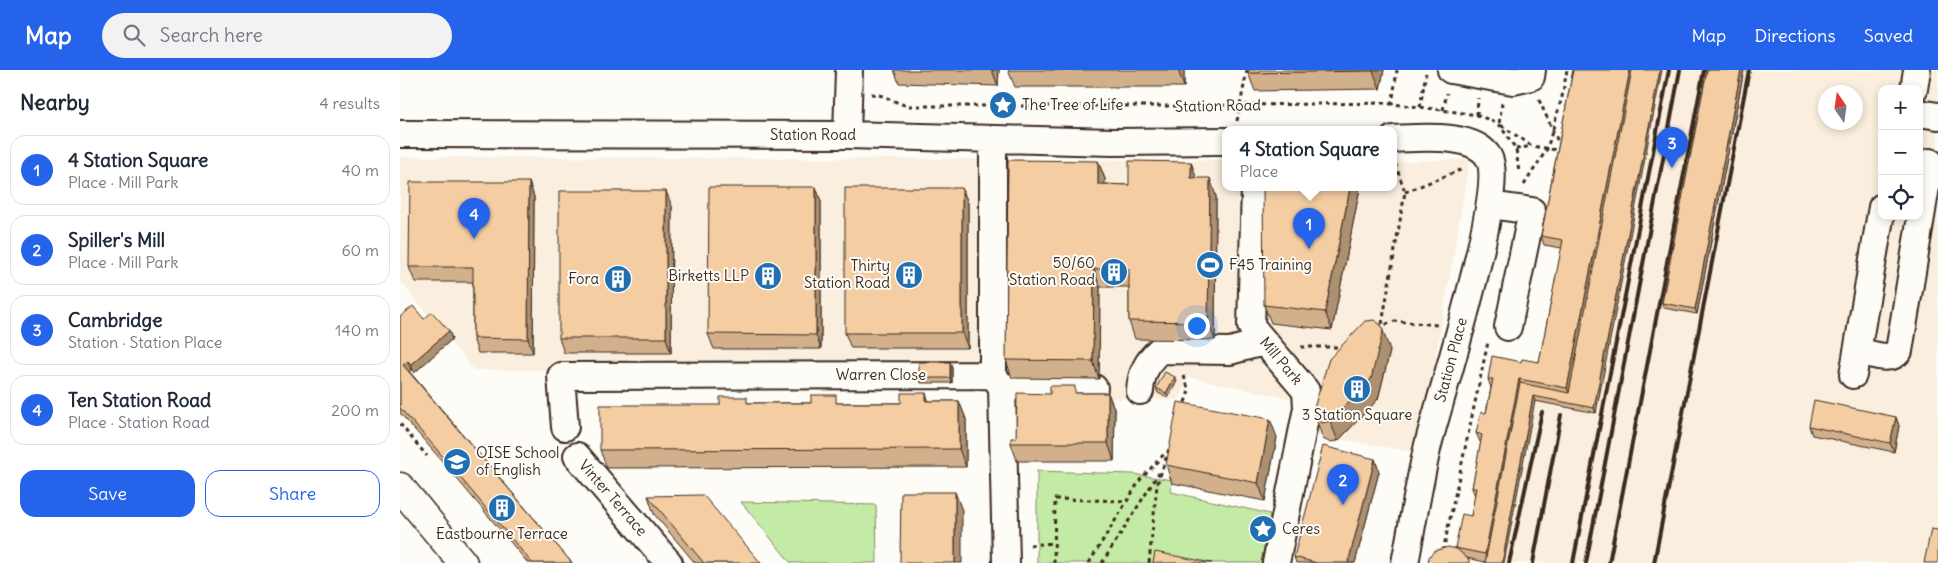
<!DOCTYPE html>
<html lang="en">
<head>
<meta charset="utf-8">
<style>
  body { margin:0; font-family:Delius,sans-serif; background:#f2f2f3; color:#1f2937 }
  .controls { position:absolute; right:15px; top:15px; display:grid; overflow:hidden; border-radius:10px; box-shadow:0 2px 8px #0003 }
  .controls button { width:45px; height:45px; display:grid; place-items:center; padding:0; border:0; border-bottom:1px solid #e0e1e3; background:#fff; color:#1f2937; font:25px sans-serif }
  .compass { position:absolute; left:1418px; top:15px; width:45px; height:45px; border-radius:50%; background:#fff; box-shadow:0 2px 8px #0003; rotate:347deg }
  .you { position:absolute; left:796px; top:255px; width:18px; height:18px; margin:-12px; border:4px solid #fff; border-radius:50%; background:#1a73e8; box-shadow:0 0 0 8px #1a73e833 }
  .badge { display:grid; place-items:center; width:32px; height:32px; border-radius:50%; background:#2563eb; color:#fff; font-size:16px; font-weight:700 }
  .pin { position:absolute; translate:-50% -41px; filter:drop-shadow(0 1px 2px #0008) }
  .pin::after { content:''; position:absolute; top:26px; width:18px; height:15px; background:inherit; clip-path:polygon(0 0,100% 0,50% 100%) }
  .popup { position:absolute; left:822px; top:56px; width:175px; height:65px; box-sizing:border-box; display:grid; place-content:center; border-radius:10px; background:#fff; filter:drop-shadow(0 1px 4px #0005); font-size:16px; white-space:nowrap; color:#747a83 }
  .popup b { font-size:19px; color:#1f2937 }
  .popup::after { content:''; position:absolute; left:50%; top:100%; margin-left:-10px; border:10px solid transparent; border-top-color:#fff }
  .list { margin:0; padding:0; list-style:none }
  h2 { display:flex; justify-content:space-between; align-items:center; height:65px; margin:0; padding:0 20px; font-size:21px }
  h2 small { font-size:16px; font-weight:400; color:#747a83 }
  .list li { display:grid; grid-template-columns:32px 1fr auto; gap:15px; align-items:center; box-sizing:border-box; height:70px; margin:0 10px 10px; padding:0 10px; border:1px solid #e0e1e3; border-radius:15px }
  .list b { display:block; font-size:19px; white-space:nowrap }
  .list p { margin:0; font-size:16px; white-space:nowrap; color:#747a83 }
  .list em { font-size:16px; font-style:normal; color:#747a83 }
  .actions { display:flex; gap:10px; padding:15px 20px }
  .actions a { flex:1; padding:11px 0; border:1px solid #2563eb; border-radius:15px; text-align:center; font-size:18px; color:#2563eb }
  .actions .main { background:#2563eb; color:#fff }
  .icon { flex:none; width:28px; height:28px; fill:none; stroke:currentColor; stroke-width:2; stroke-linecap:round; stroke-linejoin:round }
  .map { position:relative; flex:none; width:1538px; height:493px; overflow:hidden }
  header { display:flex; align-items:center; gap:30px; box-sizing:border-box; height:70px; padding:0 25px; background:#2563eb; color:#fff }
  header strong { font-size:24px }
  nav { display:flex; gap:28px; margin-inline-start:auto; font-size:18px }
  .search { width:350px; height:45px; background:#f2f2f3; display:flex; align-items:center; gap:12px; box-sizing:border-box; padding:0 18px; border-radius:28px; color:#747a83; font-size:19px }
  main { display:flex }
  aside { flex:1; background:#fff }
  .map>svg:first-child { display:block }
  .built { fill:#faeede; fill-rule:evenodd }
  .green { fill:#c4eba6; stroke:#808a62 }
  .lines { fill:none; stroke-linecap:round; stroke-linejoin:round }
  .minor-casing { stroke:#3b2a1e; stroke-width:30 }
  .major-casing { stroke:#3b2a1e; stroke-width:31 }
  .path { stroke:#3b2a1e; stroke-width:3; stroke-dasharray:4 4; stroke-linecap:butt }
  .minor { stroke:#fdfcf7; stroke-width:26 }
  .major { stroke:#fdfcf7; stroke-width:28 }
  .rail { stroke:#3b2a1e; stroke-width:4 }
  .wall { fill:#d2b08c; stroke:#3b2a1e }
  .shaded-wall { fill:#ab9072; stroke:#3b2a1e }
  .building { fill:#f4cda3; stroke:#3b2a1e }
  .labels { text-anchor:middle; stroke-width:4; stroke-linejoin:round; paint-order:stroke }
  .poi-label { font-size:15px; fill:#3b2a1e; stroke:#fdfcf7; text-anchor:start }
  .street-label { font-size:15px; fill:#3b2a1e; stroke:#fdfcf7 }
</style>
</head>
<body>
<header>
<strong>Map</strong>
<div class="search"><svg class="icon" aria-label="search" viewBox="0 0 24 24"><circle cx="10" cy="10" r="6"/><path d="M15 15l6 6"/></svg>Search here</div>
<nav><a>Map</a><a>Directions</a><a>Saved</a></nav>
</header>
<main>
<aside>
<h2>Nearby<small>4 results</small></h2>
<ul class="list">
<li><span class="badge">1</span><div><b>4 Station Square</b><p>Place · Mill Park</p></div><em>40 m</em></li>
<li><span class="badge">2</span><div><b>Spiller's Mill</b><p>Place · Mill Park</p></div><em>60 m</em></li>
<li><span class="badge">3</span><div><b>Cambridge</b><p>Station · Station Place</p></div><em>140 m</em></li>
<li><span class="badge">4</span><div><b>Ten Station Road</b><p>Place · Station Road</p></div><em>200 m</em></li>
</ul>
<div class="actions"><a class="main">Save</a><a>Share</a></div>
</aside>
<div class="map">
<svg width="1538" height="493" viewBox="0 0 1538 493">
  <rect width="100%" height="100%" fill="#fdfcf7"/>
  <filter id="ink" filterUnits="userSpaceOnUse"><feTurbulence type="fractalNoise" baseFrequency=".02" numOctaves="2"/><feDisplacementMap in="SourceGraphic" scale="10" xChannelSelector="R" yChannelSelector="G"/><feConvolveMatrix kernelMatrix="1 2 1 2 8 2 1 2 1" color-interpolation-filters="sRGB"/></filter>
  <g filter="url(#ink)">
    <path class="built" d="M1178,0H1538V493H1088L1058,487L1073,455L1085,373L1080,372L1084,351L1096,318L1091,317L1095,295L1142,301L1166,179ZM1482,19H1519V146H1482ZM1426,22H1456V52H1426Z
      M0,87L825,90V118H993V92L1070,89L1019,383L892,361L898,330L788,307L779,330L598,326L586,302L74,300L0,211Z"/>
    <path class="green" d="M637,401L733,404L772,410L771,422L870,444L861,493H637Z
      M341,432L476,435L477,493H391Z"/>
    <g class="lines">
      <g class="minor-casing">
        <path id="minor" d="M1051,0L1113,11L1131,7L1132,0
          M1514,19L1517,0
          M1519,43L1538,46
          M0,64L447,65L713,72L825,71
          M447,65L449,0
          M593,69V305
          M993,69C1018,68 1075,62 1089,88C1106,120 1041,325 1029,371C1019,411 1013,452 1005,493
          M855,118L851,256L906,321L907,338L876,493
          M1090,135L1132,141L1108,257
          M1457,281C1470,283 1490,293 1499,281L1530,92
          M593,305L602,317L606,493
          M1453,305L1482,137
          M602,317L694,318
          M740,321C741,304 747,291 760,280L830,281L856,274H865
          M165,357L161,306L593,305
          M177,386L269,493"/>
      </g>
      <g class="major-casing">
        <path id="major" d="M0,417L63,493"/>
      </g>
      <path class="path" d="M471,24C485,24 495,34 510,36H783L983,33L1020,37L1077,45L1099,54L1116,79L1119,103
        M1139,30L1160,76
        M1102,33L1099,54L1132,76L1162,81
        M992,35L997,0
        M1020,37L1026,3
        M1043,40L1047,23
        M1077,45L1078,28
        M837,51L847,0
        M1116,79L1132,76
        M1124,115L1147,79L1162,27L1167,0
        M1005,122L1063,99
        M982,254L1005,122L995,93
        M978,257L995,251L1038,255
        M901,277H942
        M784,306L789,321L784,335
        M0,354L27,386
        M630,475L654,473
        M1043,481L1088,272
        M654,493L655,429L726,431
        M689,493L740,410L766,382
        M702,493L759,403
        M749,493L757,415L770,376"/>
      <use href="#minor" class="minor"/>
      <use href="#major" class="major"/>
      <path class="rail" d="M1109,493L1142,342
        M1133,493L1161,345
        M1173,493L1269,0
        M1186,493L1280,0
        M1209,493L1304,0
        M1254,493L1349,0"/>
    </g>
    <path class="wall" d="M494,0H599L598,16L499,13Z
      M608,0H784V17H615Z
      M984,0L980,19L855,21L848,3Z
      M1173,0L1196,343L1135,331L1085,492L1067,488L1055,478L1071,446L1075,426L1072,418L1081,372H1080L1076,363L1086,343L1091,318L1088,309L1121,292H1139L1162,178L1144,175L1141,166Z
      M1307,0H1344L1297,244L1264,238L1262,233Z
      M698,91L705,109L704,114L729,115L791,92L796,108L816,126L815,270L735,269L729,251V217H700L699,309L612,308L606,290Z
      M129,112L134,127L133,283H78L73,268V212H15L9,197Z
      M416,117L421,132V279H314L308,264Z
      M562,118L568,133V278H451L445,263Z
      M960,118L932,260L871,253L864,235Z
      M272,136L271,283H164L159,268Z
      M0,247L24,249L49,261L52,269L14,303L11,299L9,301L172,493H128L36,384L0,343Z
      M988,274L990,281L978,329L938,371L929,372L923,369L916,349Z
      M550,292L552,297V313H521L519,308Z
      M775,307L777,311L768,328L758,323L756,318Z
      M677,323H708L715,341L714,391H617L611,373Z
      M529,331H559L566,349V397L207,398L200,380L320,335L349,333H501Z
      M1496,347L1499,356L1494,382L1412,365L1409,356Z
      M877,367L865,431L772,413L766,395Z
      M975,389L979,402L955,493H896L894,487Z
      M248,426L361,493H295L254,444Z"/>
    <path class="shaded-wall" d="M592,0H599L598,16Z
      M778,0H784V17Z
      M973,0H984L980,19L973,1Z
      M1230,0H1234L1171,327L1167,318Z
      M1260,0H1262L1196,343L1194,338Z
      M1341,0H1344L1297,244L1295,239Z
      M698,91L705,109L704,132L698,114Z
      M791,92L797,110L791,108Z
      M810,108L816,126L815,270L808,252Z
      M129,112L134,127L133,283L128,269Z
      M416,117L421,132V279L416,265Z
      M562,118L568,133V278L562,263Z
      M950,118H960L932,260L925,242Z
      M266,121L272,136L271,283L266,268Z
      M694,199L700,217L699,309L693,291Z
      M981,255L990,281L978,329L938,371L930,351Z
      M49,261L52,269L14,303L11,294Z
      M8,291L11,299L7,304L3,295Z
      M550,292L552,297V313L550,308Z
      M775,307L777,311L768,328L766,323Z
      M1119,309L1122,318L1088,492L1085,484Z
      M526,323L532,341L526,331Z
      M708,323L715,341L714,391L708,373Z
      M1133,326L1135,331L1104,493H1102Z
      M559,331L566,349V397L559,379Z
      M1496,347L1499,356L1494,382L1490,373Z
      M870,349L877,367L865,431L858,413Z
      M975,389L979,402L955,493H948Z
      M555,422L562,440V493H555Z"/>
    <path class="building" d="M849,0H973V1L848,3Z
      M1173,0H1230L1167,318L1119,309L1085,484L1055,478L1062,444L1071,446L1076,418H1072L1082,365L1076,363L1081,342L1086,343L1093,309H1088L1092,286L1121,292L1122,289L1139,292L1163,170L1141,166Z
      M1232,0H1260L1194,338L1133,326L1102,493H1085L1120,313L1169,323Z
      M1307,0H1341L1295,239L1262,233Z
      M608,90L698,91V114L729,115V91L791,92V108H810L808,252L729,251V199H694L693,291L606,290Z
      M10,112H129L128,269L73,268V197H9Z
      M309,117H416V265L308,264Z
      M445,118H562V263H445Z
      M863,118H950L925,242L864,235Z
      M159,121H266V268H159Z
      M13,236L24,249L32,242L49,261L11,294L8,291L3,295L172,493H132L33,375L0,338V247Z
      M974,250L981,255L983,261L971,309L930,351L922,353L916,349L913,341L929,289L965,251Z
      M519,292H550V308H519Z
      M765,302L775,307L766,323L756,318Z
      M650,316H675V323H708V373H611V368H616L617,323L650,324Z
      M501,323H526V331H559V379L200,380V335H320V327H347V333H411V325H436V333H501Z
      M1414,330L1496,347L1490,373L1409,356Z
      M778,332L870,349L858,413L766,395Z
      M923,376L975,389L948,493H917L894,487Z
      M501,422H555V493H500Z
      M303,425L361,493H304L248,426Z
      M1531,459L1538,460V493H1524Z
      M1048,477L1057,479L1069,490V493H1028L1029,487L1034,481Z
      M755,482L812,493H753Z"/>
  </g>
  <defs>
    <g id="sight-disc" transform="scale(1.4375)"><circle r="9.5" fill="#1f6fb2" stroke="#fdfcf7"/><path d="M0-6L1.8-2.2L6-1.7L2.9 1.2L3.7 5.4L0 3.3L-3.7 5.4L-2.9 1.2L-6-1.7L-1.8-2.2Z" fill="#fff"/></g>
    <g id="stadium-disc" transform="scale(1.4375)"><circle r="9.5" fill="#1f6fb2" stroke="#fdfcf7"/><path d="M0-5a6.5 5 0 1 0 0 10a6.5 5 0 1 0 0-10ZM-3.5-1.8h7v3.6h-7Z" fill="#fff"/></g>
    <g id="building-disc" transform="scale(1.4375)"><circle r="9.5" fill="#1f6fb2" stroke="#fdfcf7"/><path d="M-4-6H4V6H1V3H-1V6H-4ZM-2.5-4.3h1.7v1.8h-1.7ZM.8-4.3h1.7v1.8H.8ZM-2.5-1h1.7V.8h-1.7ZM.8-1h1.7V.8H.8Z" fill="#fff"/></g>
    <g id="university-disc" transform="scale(1.4375)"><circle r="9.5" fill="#1f6fb2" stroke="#fdfcf7"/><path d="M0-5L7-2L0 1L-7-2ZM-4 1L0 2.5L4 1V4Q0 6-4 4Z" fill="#fff"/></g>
  </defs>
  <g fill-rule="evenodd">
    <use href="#sight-disc" x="603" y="35"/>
    <use href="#stadium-disc" x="810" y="195"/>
    <use href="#building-disc" x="714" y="202"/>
    <use href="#building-disc" x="509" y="205"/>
    <use href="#building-disc" x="368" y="206"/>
    <use href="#building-disc" x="218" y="209"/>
    <use href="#building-disc" x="957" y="319"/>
    <use href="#university-disc" x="57" y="392"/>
    <use href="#building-disc" x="102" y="438"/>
    <use href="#sight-disc" x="863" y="459"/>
  </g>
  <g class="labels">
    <g class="poi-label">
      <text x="622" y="40">The Tree of Life</text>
      <text x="695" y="198" text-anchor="end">50/60<tspan x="695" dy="17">Station Road</tspan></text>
      <text x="829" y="200">F45 Training</text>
      <text x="490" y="201" text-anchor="end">Thirty<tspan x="490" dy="17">Station Road</tspan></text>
      <text x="349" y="211" text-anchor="end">Birketts LLP</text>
      <text x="199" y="214" text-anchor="end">Fora</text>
      <text x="957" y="350" text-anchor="middle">3 Station Square</text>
      <text x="76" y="388">OISE School<tspan x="76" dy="17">of English</tspan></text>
      <text x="882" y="464">Ceres</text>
      <text x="102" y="469" text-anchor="middle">Eastbourne Terrace</text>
    </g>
    <g class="street-label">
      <text transform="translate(818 36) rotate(-1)" y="5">Station Road</text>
      <text x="413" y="70">Station Road</text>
      <text transform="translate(1051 290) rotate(-75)" y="5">Station Place</text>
      <text transform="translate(881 291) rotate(50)" y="5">Mill Park</text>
      <text x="481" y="310">Warren Close</text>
      <text transform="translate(213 428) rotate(49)" y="5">Vinter Terrace</text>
    </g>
  </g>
</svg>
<div class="controls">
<button>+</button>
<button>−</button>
<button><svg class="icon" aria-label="locate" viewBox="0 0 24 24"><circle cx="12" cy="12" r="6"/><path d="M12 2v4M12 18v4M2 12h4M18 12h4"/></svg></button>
</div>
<svg class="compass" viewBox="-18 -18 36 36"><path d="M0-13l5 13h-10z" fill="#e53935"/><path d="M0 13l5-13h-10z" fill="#747a83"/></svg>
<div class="you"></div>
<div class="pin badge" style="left:909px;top:179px">1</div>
<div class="popup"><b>4 Station Square</b>Place</div>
<div class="pin badge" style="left:943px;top:435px">2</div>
<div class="pin badge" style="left:1272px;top:98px">3</div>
<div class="pin badge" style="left:74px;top:169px">4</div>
</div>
</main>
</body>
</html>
